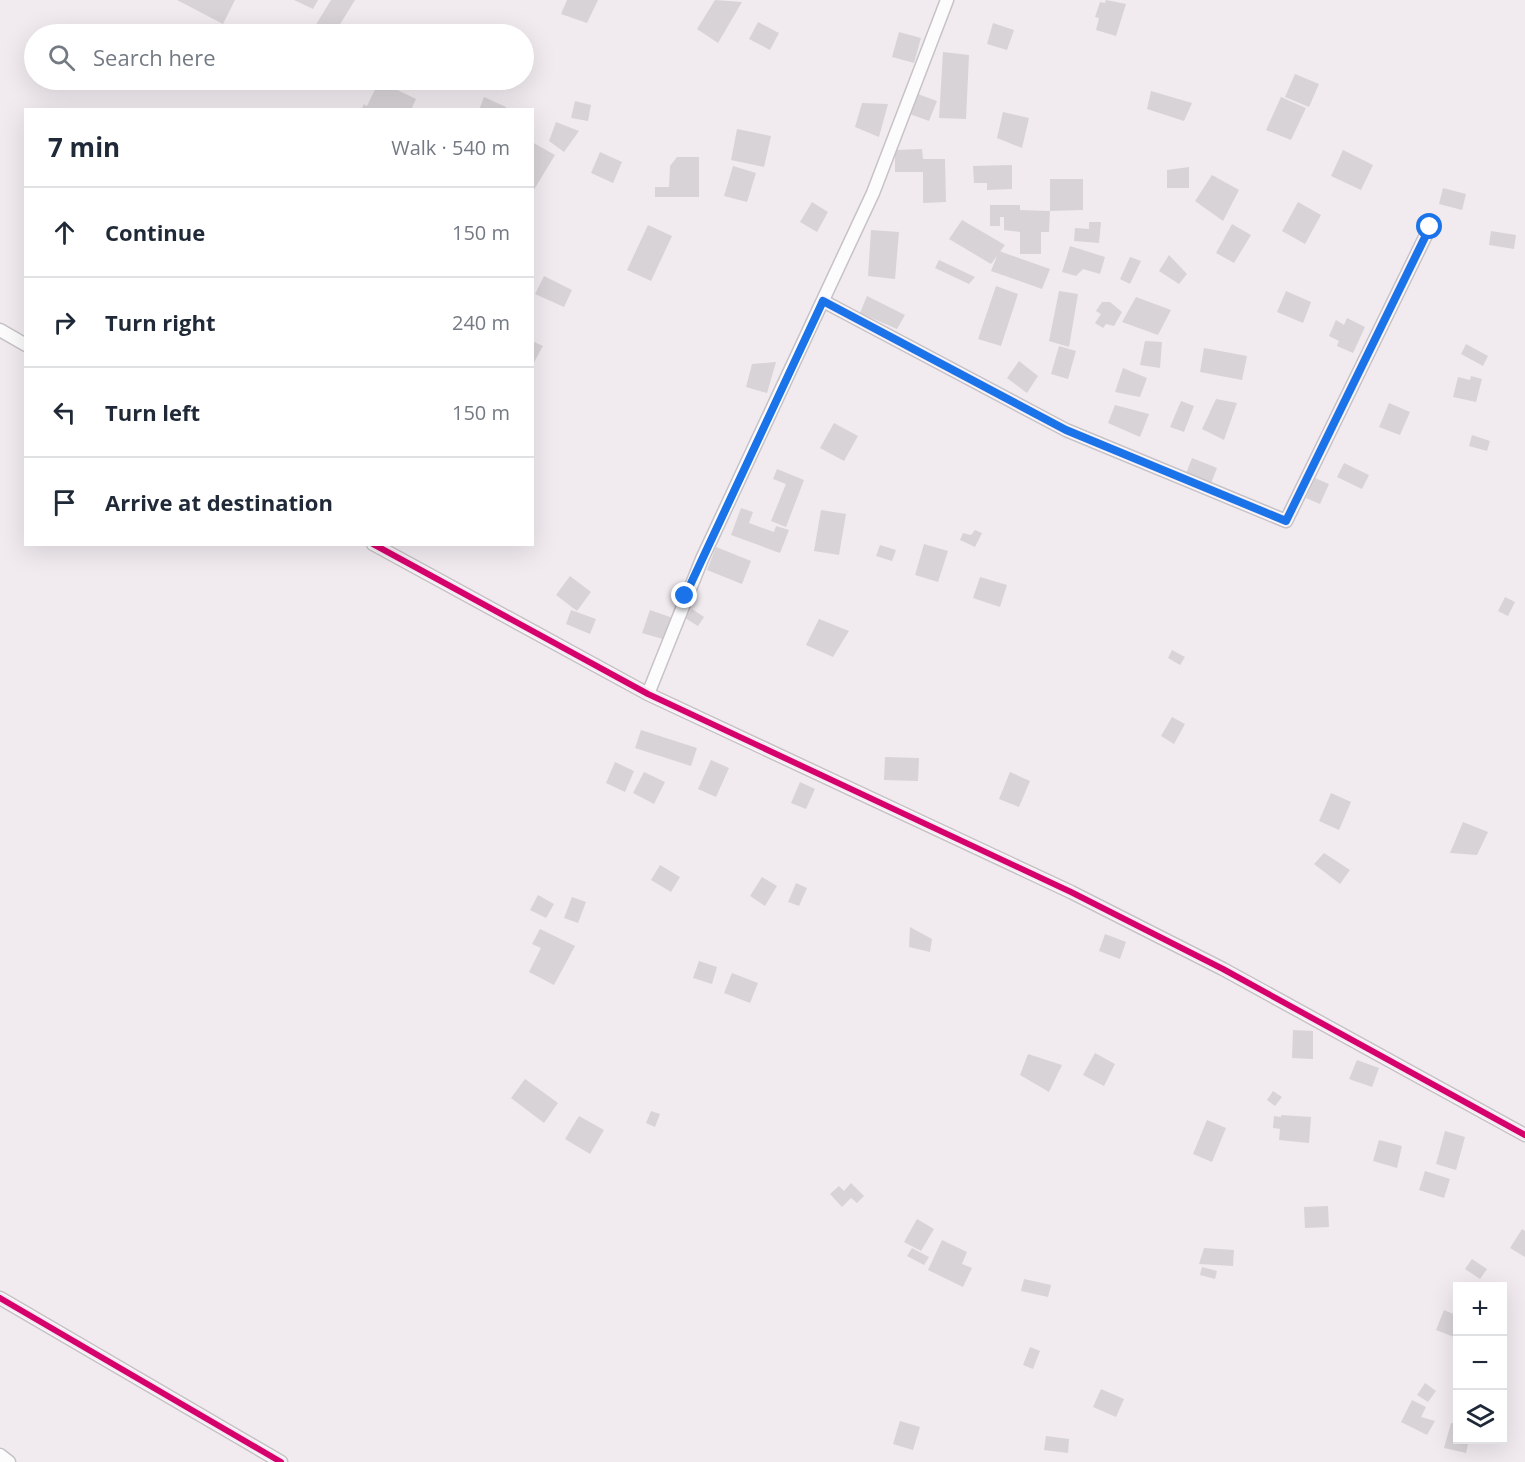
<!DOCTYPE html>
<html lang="en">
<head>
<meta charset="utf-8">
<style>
  body { margin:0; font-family:"Open Sans",sans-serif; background:#f2f2f3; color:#1f2937 }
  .controls { position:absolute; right:18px; bottom:18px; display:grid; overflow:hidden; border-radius:0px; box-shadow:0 6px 24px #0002 }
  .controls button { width:54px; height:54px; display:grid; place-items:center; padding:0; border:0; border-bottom:2px solid #e0e1e3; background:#fff; color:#1f2937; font:30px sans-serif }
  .stop { position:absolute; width:18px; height:18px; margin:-14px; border:4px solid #1a73e8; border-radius:50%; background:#fff }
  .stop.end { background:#1a73e8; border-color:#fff; box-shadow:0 2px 6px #0008 }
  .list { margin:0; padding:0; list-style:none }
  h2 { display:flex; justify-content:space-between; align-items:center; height:78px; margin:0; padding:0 24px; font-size:26px }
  h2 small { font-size:20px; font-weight:400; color:#747a83 }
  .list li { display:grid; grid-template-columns:39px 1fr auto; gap:18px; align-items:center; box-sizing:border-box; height:90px; padding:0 24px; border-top:2px solid #e0e1e3 }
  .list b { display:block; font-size:22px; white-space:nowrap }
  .list em { font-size:20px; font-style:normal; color:#747a83 }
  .icon { flex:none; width:33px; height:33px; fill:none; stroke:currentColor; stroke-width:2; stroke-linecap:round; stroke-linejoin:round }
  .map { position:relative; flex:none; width:1525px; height:1462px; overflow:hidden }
  .search { position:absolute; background:#fff; box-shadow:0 6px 24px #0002; left:24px; top:24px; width:510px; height:66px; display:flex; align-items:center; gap:15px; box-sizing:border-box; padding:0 21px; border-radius:33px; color:#747a83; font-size:22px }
  .panel { position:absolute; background:#fff; box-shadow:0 6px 24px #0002; left:24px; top:108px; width:510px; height:438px; border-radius:0px }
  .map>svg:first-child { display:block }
  .building { fill:#d8d3d6 }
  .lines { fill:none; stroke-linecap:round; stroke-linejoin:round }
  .street-casing { stroke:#c6c2c6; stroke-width:15 }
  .street { stroke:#fdfcfd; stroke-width:12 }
  .cycleway-casing { stroke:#f3e9f2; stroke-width:10 }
  .cycleway { stroke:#d6006c; stroke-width:6 }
  .route { stroke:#1a73e8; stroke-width:8 }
</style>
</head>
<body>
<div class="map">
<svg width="1525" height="1462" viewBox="0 0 1525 1462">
  <rect width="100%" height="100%" fill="#f1ebf0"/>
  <path class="building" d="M177,0H235L223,24Z
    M294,0H318L313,9Z
    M331,0H355L334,34H318L312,31Z
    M567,0H598L587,23L561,14Z
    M715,0L742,2L718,43L697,29Z
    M1106,0L1126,4L1116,36L1096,30L1099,18L1095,17L1100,2L1105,3Z
    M758,22L779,33L770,50L749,39Z
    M993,23L1014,30L1007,50L987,44Z
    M899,32L921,38L914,63L892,57Z
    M943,52L969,55L966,119L939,118Z
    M1295,74L1319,84L1309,107L1285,97Z
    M379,81L416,99L411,110H361L364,104L367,106Z
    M1151,91L1192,103L1184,121L1147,109Z
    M915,93L937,101L929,121L907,113Z
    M484,97L506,107L505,110H479Z
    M1281,97L1306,108L1291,140L1266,130Z
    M575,101L591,105L588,121L571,118Z
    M862,103L888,104L879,137L855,127Z
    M1003,112L1029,118L1022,148L997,138Z
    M556,122L579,131L564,152L549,141Z
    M737,129L771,136L764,167L731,160Z
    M532,142L555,155L532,193Z
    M922,149L923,159H945L946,202L923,203V172H895V150Z
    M1343,150L1373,165L1361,190L1331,176Z
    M600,152L622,162L613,183L591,173Z
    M677,157H699V197H655V187H669L670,166Z
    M1012,165V189L987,190V183H974L973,166Z
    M733,166L756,173L747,202L724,196Z
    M1189,167V188H1167V170Z
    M1212,175L1239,190L1223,221L1195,201Z
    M1050,179H1083V210L1050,211L1049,232H1041V254H1020V232L1004,230V217H1000V226H990V205H1020V210L1050,211Z
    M1443,188L1466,194L1462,210L1439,204Z
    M812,202L828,212L817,232L800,222Z
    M1298,202L1321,215L1305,244L1282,231Z
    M962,220L1005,245L991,264L949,239Z
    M1089,222H1101L1099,243L1074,241L1075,228L1089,229Z
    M1232,224L1251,235L1234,263L1216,253Z
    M648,225L672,236L651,281L627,270Z
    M871,230L899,232L895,279L868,276Z
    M1491,231L1516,235L1514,249L1489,245Z
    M1070,246L1105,257L1100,274L1083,269L1076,276L1062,272Z
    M999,251L1050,269L1042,289L991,271Z
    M1169,255L1187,274L1179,284L1159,271Z
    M1130,257L1141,261L1130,284L1120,279Z
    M939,260L975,277L969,284L935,268Z
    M544,276L572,290L564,307L535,294Z
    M996,286L1018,294L1001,346L978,339Z
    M1059,291L1078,294L1069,347L1049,341Z
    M1286,291L1311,302L1303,323L1277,312Z
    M867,296L905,315L897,329L860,313Z
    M1136,297L1171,310L1158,335L1122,322Z
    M1102,302H1110L1122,312L1114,326L1106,324L1103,328L1095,323L1101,314L1096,311Z
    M1347,318L1365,327L1353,353L1337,346L1339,341L1329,336L1336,320L1344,325Z
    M532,341L543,346L532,366Z
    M1145,341L1162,342L1160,368L1140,365Z
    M1466,344L1488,356L1483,366L1461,354Z
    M1059,346L1076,351L1068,379L1051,374Z
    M1204,348L1247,356L1242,380L1200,372Z
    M1019,361L1038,376L1027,393L1007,378Z
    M776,362L767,393L746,387L752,364Z
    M1123,368L1147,378L1140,397L1115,392Z
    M1471,376L1482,379L1476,402L1453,397L1458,377L1470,380Z
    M1216,399L1237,403L1224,440L1202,429Z
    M1181,401L1194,406L1184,432L1170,427Z
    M1389,403L1410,412L1400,435L1379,427Z
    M1115,405L1149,414L1140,437L1108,423Z
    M834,423L858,436L844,461L820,448Z
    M1472,435L1490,441L1487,451L1469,446Z
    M1192,458L1217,468L1210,486L1185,476Z
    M1344,463L1369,475L1362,489L1337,477Z
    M777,469L804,480L786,527L771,521L786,484L773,479Z
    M1315,478L1329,484L1320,504L1306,498Z
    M741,508L753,512L749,523L774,532L776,526L789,530L780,553L731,535Z
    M821,510L846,514L839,555L814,551Z
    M975,530L982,533L975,547L960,540L963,533L971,535Z
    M924,544L948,551L938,582L915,575Z
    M880,545L896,550L892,561L876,556Z
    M716,547L751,561L742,584L707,570Z
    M570,576L591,592L577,611L556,595Z
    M980,577L1007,585L1000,607L973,598Z
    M1505,597L1515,602L1508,616L1498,611Z
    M692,609L704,617L698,626L685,618Z
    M571,610L596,619L590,634L566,624Z
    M650,610L673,618L666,640L642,633Z
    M819,619L849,631L833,657L806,645Z
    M1172,650L1185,657L1180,665L1168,658Z
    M1172,717L1185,724L1174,744L1161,736Z
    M641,730L697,748L691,766L635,748Z
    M885,757L919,758L918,781L884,780Z
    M711,760L729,768L716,797L698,789Z
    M615,762L634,771L625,792L606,783Z
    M644,772L665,782L654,804L633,793Z
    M1010,772L1030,781L1019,807L999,799Z
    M800,782L815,789L806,809L791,803Z
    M1331,793L1351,802L1339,830L1319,821Z
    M1463,822L1488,832L1477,855L1450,853Z
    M1324,853L1350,870L1340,884L1314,864Z
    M660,865L680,877L671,892L651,880Z
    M762,877L777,886L765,906L750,896Z
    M796,883L807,888L799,906L788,902Z
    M538,895L554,904L546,918L530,910Z
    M572,897L586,902L578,923L564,918Z
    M910,927L932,939L930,952L909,947Z
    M540,929L575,946L554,985L529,972L541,948L532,944Z
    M1105,934L1126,942L1120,959L1099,951Z
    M699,961L717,967L712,984L693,978Z
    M732,973L758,983L750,1003L724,993Z
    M1293,1030L1313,1031V1059L1292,1058Z
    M1095,1053L1115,1064L1104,1086L1083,1075Z
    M1028,1054L1062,1065L1049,1092L1020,1075Z
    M1357,1060L1379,1068L1372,1087L1349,1079Z
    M525,1079L558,1103L544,1123L511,1098Z
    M1273,1091L1282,1097L1275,1106L1267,1100Z
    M651,1111L660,1114L655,1127L646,1123Z
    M1281,1115L1311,1117L1309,1143L1279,1140L1280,1129L1273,1128L1274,1116L1281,1117Z
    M579,1116L604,1130L590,1154L565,1139Z
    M1207,1120L1226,1128L1212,1162L1193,1154Z
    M1445,1131L1465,1137L1456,1170L1436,1164Z
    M1379,1140L1402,1146L1397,1168L1373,1161Z
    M1425,1171L1450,1179L1444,1198L1419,1190Z
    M851,1183L864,1196L857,1203L851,1198L842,1207L830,1194L839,1186L844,1191Z
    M1328,1206L1329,1227L1305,1228L1304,1207Z
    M917,1219L934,1229L921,1251L904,1242Z
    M1522,1229L1525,1231V1257L1510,1248Z
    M942,1240L967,1252L962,1264L972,1268L963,1287L928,1270Z
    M912,1248L929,1257L924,1265L907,1256Z
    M1204,1248L1234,1250L1233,1266L1199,1264Z
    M1472,1259L1487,1269L1480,1279L1465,1269Z
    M1202,1267L1217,1271L1215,1279L1200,1275Z
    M1024,1279L1051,1285L1048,1297L1021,1291Z
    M1444,1310L1458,1316V1328L1454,1337L1436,1330Z
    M1030,1347L1040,1351L1033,1369L1023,1365Z
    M1425,1383L1436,1391L1428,1402L1417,1395Z
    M1101,1389L1124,1399L1116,1417L1093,1407Z
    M1412,1400L1426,1407L1421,1417L1435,1421L1427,1435L1401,1422Z
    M900,1421L920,1427L913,1450L893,1444Z
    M1451,1423L1458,1424V1440H1469L1466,1453L1444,1448Z
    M1046,1436L1069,1439L1068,1453L1044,1450Z"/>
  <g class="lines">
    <g class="street-casing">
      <path id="street" d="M823,301L1066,430L1286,521L1430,227
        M0,330L26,345
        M373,544L648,694L1071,892L1223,969L1525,1135
        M648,694L702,559L873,193L947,0
        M0,1298L281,1462
        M0,1455L9,1462"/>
    </g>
    <use href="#street" class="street"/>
    <g class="cycleway-casing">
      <path id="cycleway" d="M823,301L1066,430L1286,521L1430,227
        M373,544L648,694L1071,892L1223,969L1525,1135
        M0,1298L281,1462"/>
    </g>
    <use href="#cycleway" class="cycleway"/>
  </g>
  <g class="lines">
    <path class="route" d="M685,596L823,301L1066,430L1286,521L1430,227"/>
  </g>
</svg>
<div class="controls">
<button>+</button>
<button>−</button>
<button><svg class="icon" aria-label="layers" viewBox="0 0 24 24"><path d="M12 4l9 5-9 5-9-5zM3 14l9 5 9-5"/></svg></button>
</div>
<div class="stop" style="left:1430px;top:227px"></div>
<div class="stop end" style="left:685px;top:596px"></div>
<div class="search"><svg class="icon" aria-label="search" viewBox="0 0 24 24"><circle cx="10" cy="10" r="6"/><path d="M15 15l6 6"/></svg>Search here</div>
<section class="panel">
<h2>7 min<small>Walk · 540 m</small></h2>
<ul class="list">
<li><svg class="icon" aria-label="ahead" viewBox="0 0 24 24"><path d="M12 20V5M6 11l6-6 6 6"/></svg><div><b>Continue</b></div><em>150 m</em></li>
<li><svg class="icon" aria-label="right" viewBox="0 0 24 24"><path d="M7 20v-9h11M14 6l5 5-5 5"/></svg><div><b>Turn right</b></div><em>240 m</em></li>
<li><svg class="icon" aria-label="left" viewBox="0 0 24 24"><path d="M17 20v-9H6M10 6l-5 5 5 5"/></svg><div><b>Turn left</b></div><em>150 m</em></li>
<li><svg class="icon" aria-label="arrive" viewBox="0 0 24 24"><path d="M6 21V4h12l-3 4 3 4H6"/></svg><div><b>Arrive at destination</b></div></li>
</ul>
</section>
</div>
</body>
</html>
